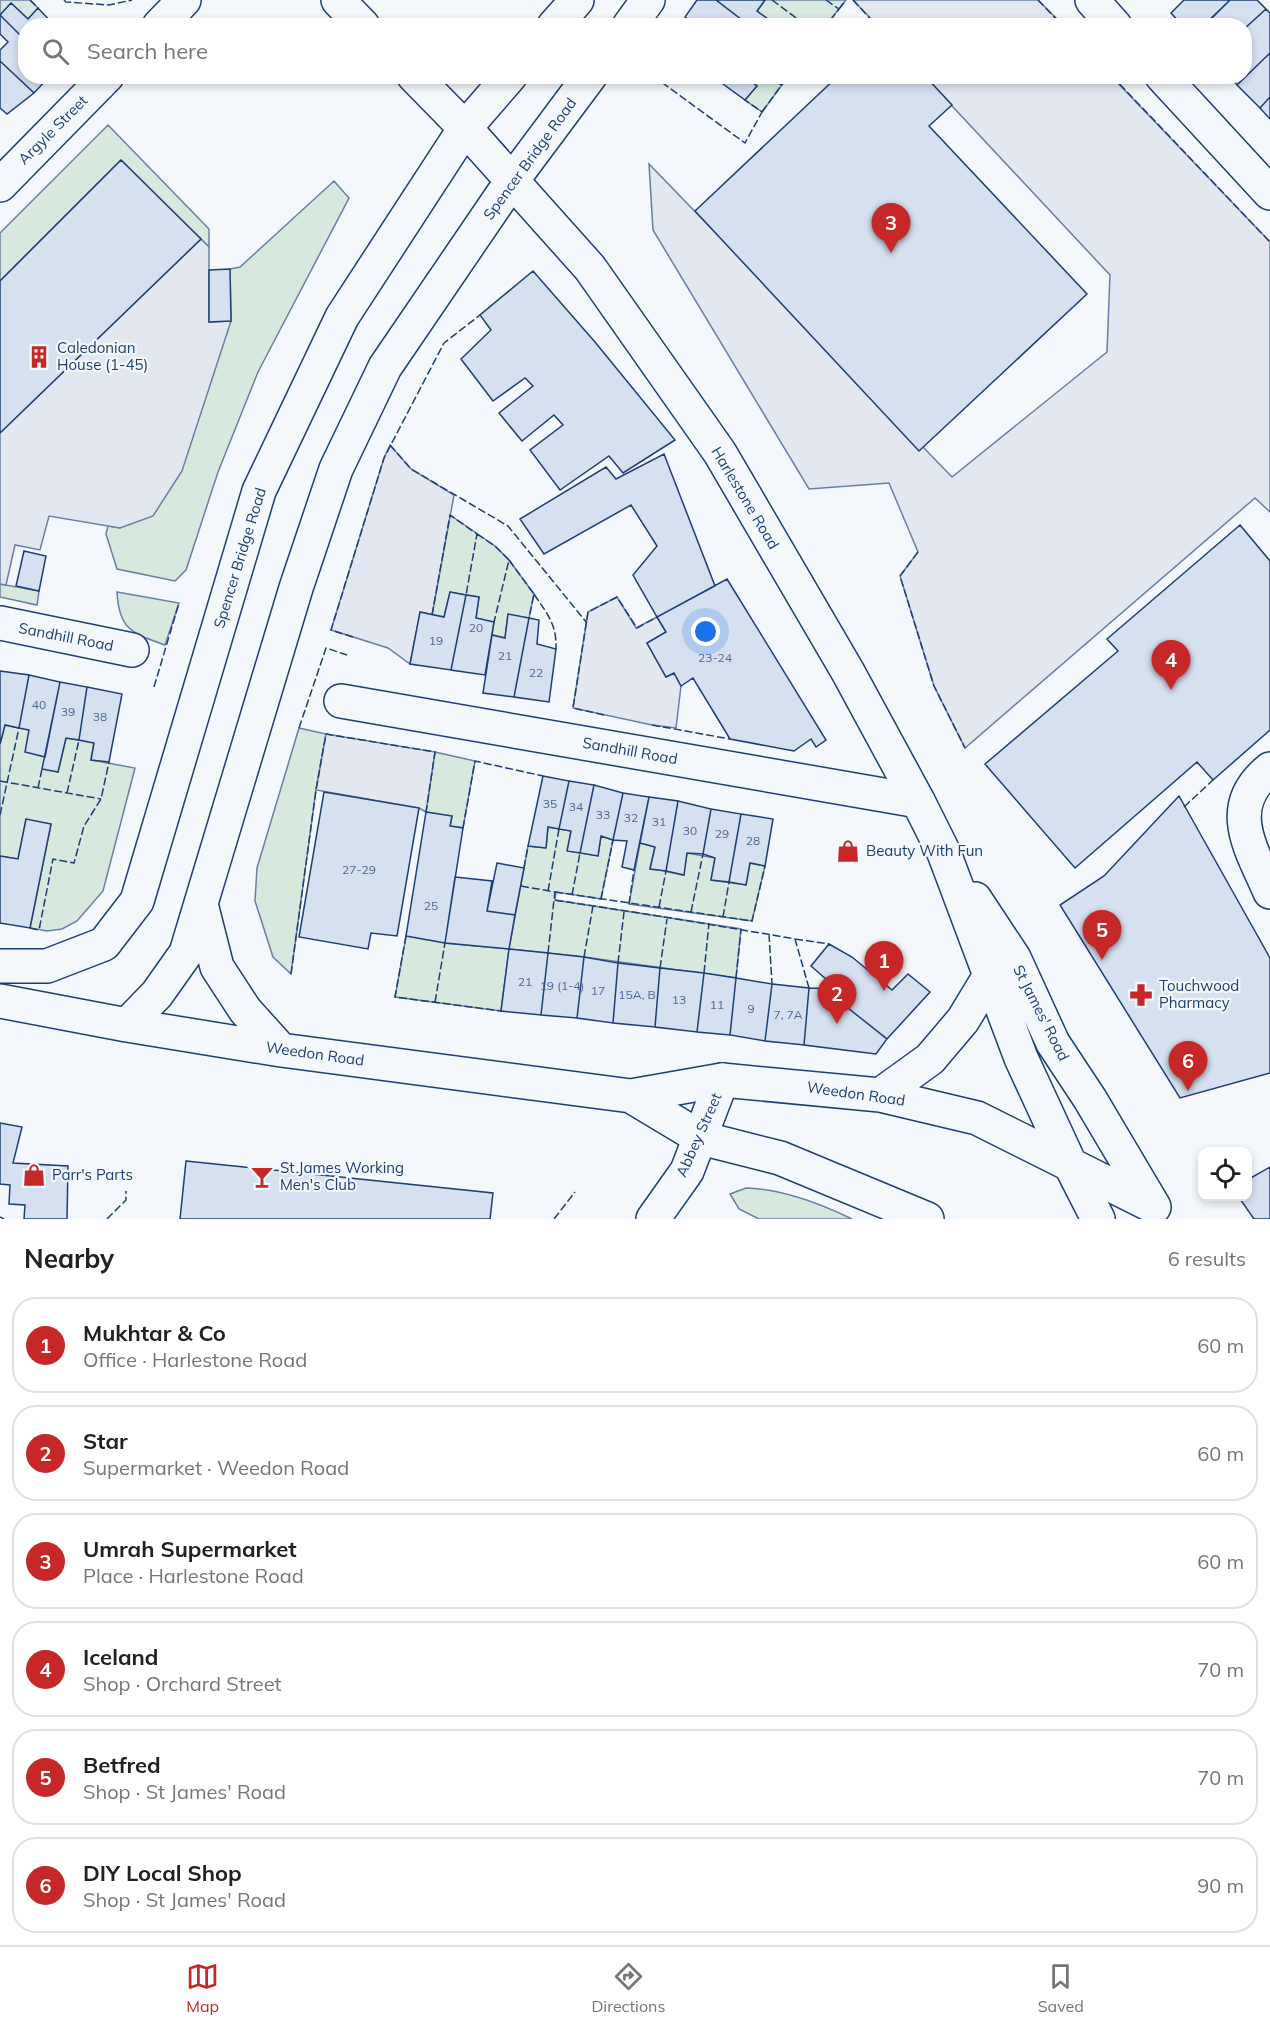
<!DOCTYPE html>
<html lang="en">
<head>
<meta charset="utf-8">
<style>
  body { margin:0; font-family:Mulish,sans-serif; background:#f2f2f2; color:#202124 }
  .controls { position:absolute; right:18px; bottom:18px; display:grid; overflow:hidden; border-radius:12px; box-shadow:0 3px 9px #0003 }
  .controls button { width:54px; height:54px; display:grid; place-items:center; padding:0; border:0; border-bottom:2px solid #e0e0e0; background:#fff; color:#202124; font:30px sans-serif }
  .you { position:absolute; left:706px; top:632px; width:21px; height:21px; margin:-15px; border:4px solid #fff; border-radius:50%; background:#1a73e8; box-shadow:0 0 0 9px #1a73e833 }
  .badge { display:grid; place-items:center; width:39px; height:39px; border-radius:50%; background:#c62828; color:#fff; font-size:20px; font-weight:700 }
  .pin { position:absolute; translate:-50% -50px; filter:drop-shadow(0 2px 3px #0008) }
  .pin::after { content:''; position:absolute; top:32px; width:21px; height:18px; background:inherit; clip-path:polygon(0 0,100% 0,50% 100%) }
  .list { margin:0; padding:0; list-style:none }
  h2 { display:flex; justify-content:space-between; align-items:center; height:78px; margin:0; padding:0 24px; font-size:26px }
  h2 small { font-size:20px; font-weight:400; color:#757577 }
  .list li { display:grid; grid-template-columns:39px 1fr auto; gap:18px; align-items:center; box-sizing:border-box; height:96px; margin:0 12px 12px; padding:0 12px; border:2px solid #e0e0e0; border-radius:24px }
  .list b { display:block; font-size:22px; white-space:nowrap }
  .list p { margin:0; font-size:20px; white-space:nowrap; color:#757577 }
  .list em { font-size:20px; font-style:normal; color:#757577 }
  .icon { flex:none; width:33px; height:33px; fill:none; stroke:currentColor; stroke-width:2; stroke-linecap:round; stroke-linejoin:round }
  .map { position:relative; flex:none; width:1270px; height:1219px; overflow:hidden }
  .search { position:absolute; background:#fff; box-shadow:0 3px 9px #0003; left:18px; right:18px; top:18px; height:66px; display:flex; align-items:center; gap:15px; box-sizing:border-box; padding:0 21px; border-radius:24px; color:#757577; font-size:22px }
  .sheet { height:726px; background:#fff }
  nav { display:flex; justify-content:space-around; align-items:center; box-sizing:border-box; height:84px; border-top:2px solid #e0e0e0; background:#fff; font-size:16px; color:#757577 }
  nav a { display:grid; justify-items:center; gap:3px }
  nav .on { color:#c62828 }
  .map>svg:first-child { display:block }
  .green { fill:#d7e8df; stroke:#687fa3; stroke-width:1.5 }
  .parking { fill:#e3e8f0; stroke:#687fa3; stroke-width:1.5 }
  .building { fill:#d5e0f0; stroke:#1d3f73; stroke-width:1.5 }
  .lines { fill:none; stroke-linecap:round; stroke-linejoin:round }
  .minor-casing { stroke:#1d3f73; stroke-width:36 }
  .major-casing { stroke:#1d3f73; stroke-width:36 }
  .minor { stroke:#f4f7fb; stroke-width:33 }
  .major { stroke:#f4f7fb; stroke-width:33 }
  .fence { stroke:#1d3f73; stroke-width:1.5; stroke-dasharray:8 3; stroke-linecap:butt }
  .labels { text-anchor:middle; stroke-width:4.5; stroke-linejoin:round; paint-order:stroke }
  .number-label { font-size:12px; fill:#4b6792 }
  .street-label { font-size:15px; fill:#1d3f73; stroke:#f4f7fb }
  .poi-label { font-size:15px; fill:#1d3f73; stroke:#f4f7fb; text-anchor:start }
</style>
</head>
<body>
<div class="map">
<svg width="1270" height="1219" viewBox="0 0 1270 1219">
  <rect width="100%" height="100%" fill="#f4f7fb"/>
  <path class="green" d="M0,0H30L38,8L28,19L11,3L0,15Z
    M765,0H846L826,25H774V24L757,11Z
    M743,77H788L762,112L745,100L757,86Z
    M108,125L209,229V247L121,160L0,281V233Z
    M334,181L349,198L258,372L218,472L186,570L175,581L117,569L106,534L108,526L120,528L231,321L230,269L240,267Z
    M450,515L495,546L509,560L534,594L529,618L508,615L505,638L492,635L494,622L476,618L479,597L450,592L444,617L432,615Z
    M0,584L39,591L37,605L0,597Z
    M117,592L179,603L165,645C132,633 119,630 117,592Z
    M5,725L29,730L45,757L43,769L58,772L66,738L94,743L91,760L135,768L103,891L77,921L62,929L47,931L30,928L51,824L26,820L18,859L0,856V744Z
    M299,728L326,734L316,790L291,974L273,957L255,901L257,868Z
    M435,752L475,761L463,828L450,826L452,816L426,812Z
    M548,827L571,831L568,851L598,856L601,836L613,840L601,899L556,892L555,900L741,929L736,978L584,957L509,949L501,1011L395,997L406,936L445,943L509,949L528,846L546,848Z
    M640,843L655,847L650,868L683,875L687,853L715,858L711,880L746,885L750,863L765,866L752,921L629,904Z
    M746,1188C783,1189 819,1203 852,1219H759L739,1209L730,1194Z"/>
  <path class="parking" d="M853,0H1038L1063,25H877Z
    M925,77H1112L1270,242V512L1255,498L965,748L934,686L900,576L918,552L889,483L809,489L653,230L649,164L952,477L1107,352L1110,275Z
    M201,239L209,247V322L231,321L182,471L153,516L120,528L49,516L40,550L15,545L6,585L0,584V433Z
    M390,445L411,469L454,495L432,615L420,613L410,664L388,648L331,630L384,458Z
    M617,597L636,628L657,617L666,632L647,643L666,677L674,673L681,686L676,728L652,725L573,708L588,612Z
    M326,734L435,752L426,812L419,808L316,790Z"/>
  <path class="building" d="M697,0H716L750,26H697L685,17Z
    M716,0H765L757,11L775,24L774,26H750Z
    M1184,0H1230L1203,26H1183L1171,13Z
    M1230,0H1257L1266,9L1244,29V26H1204Z
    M11,3L28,19L38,8L55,26H26V41L0,15Z
    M1266,9L1270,13V53L1237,85L1230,76H1244V29Z
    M0,15L26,41V76H50L34,93L0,61V50L8,42L0,34Z
    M1270,53V97L1260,108L1237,85Z
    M0,61L34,93L7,114L0,108Z
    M712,76H743L757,86L745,100Z
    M838,76H925L952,105L929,126L1087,294L919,451L695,211Z
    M1270,97V119L1260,108Z
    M121,160L201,239L0,433V281Z
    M230,269L231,321L209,322V270Z
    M533,271L595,342L675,440L623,473L609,456L560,490L530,450L563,425L554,415L522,441L499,413L533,386L525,378L493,401L461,359L491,330L480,315Z
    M664,454L715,586L657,617L633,575L657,546L631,505L544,554L520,519L606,467L616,479Z
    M1240,525L1270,561V730L1213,780L1197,762L1075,868L985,764L1118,651L1107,639Z
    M24,551L46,556L39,591L16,586Z
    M727,579L826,740L816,747L811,739L794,751L730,739L693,678L681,686L674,673L666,677L647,643L666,632L657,617Z
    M450,592L466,595L451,670L410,664L420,612L444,617Z
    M466,595L479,597L476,618L494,622L485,675L451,670Z
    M508,614L529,618L514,697L483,693L492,635L505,638Z
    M529,618L539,620L537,644L556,649L549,702L514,697Z
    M0,671L29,675L19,728L5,725L0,744Z
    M29,675L60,682L45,757L25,752L29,730L19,728Z
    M60,682L87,687L79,740L66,738L58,772L42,769Z
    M87,687L122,694L109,762L91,760L94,743L79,740Z
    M543,776L569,781L559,829L548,827L546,848L528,846Z
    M569,781L594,785L580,853L567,851L571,831L559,829Z
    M594,785L623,793L613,840L601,836L598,856L580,853Z
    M324,792L419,808L397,936L371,933L368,949L299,937Z
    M623,793L649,797L634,870L622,867L627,841L613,840Z
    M1179,796L1270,958V1073L1180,1098L1060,905L1104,876Z
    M649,797L678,801L666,871L650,869L655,847L640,843Z
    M678,801L711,809L703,854L687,853L684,875L666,871Z
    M711,809L741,814L729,882L711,880L715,858L703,854Z
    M426,812L452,816L450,826L463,828L445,943L406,936Z
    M741,814L773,819L765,866L750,863L746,885L729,882Z
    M26,819L51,824L30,928L0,923V856L18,859Z
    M497,863L524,868L515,915L487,911Z
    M455,877L492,881L487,911L515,915L509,949L445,943Z
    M829,944L852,957L892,990L908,974L930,992L887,1039L848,1008L851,1001L811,966Z
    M509,949L548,953L541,1015L501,1011Z
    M548,953L584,957L577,1018L541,1015Z
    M584,957L618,963L613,1023L577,1018Z
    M618,963L660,968L655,1027L613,1023Z
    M660,968L704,973L697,1032L655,1027Z
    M704,973L736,978L730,1035L697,1032Z
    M736,978L772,984L765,1041L730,1035Z
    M772,984L809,988L804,1045L765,1041Z
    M809,988L838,989L851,1001L848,1008L887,1039L876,1054L804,1045Z
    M0,1123L22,1127L13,1163L68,1166L67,1219H24L25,1205L9,1204L10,1185L0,1184Z
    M186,1161L493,1193L490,1219H180Z
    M1270,1167V1219H1254L1240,1199L1241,1196H1248L1249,1179Z"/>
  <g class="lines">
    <g class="minor-casing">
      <path id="minor" d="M1092,0L1115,26
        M159,26L184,0
        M1162,76L1270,193
        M0,185L107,76
        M0,623L132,650
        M341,701L918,801
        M1270,769C1223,807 1251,848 1270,892
        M653,1219L687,1171L722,1080"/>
    </g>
    <g class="major-casing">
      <path id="major" d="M338,0L363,26
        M554,26L577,0
        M629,26L648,0
        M414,76L465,128L590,268L720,453L848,672L918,801L944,853L1021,1058L1070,1164L1098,1219
        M975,899L1014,958L1053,1043L1090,1099L1154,1207
        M201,904L217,967L245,1010L281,1050
        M0,966H47L104,944L137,901L259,491L342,317L465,128L510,76
        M0,1001L127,1025L281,1050L631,1096L722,1080L880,1095L977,1118L1153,1206
        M127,1025L157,994L186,953L296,588L336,469L385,367L511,182L590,76
        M880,1095L930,1059L963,1020L989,977
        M631,1096L701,1138L780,1158L927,1219"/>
    </g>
    <use href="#minor" class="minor"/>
    <use href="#major" class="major"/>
    <path class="fence" d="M30,0L38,8
      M64,0L66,2L109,5L132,0
      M772,0L807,26
      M826,0L839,9L826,26
      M853,0L877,26
      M1038,0L1063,26
      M839,9L846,0
      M653,76L745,143L762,112L745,100
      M769,76L781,85
      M1112,76L1270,242
      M762,112L788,76
      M390,445L411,469L508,526L587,623
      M477,534L495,546L509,560L494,622
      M918,552L900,576L934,686L965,748
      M509,560L534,594L529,618
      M534,594C547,614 557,624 556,649
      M432,615L450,515L477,534L466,595
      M353,637L331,630L384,458L444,343L480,315
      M154,687L179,603
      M604,715L573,708L588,612L617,597L637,628L657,617
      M652,725L730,739
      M299,728L326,648L347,655
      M0,781L101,799
      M38,788L42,769
      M67,793L79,740
      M1184,807L1213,780
      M0,815L19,728
      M463,828L475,761L543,776
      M524,868L528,846
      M521,886L555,892L554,900C635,912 715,925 795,939L809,988
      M548,891L559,829
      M555,892L752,921L765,866
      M572,895L580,853
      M601,899L613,840
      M629,904L634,870
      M659,907L666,871
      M691,912L703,854
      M723,917L729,882
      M30,928L39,930L53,859L74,863L84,826L101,799L109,762
      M769,934L772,984
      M406,936L395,997L501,1011
      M795,939L829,944
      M548,953L554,900
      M584,957L593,906
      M618,963L624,912
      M660,968L667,919
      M704,973L709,923
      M291,974L316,790L326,734L435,752L426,812
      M736,978L741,929
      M435,1002L445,943
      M0,1217L4,1219
      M107,1219L126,1200V1191
      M554,1219L575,1192"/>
  </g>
  <defs>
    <g id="building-bare" transform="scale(1.8)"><path d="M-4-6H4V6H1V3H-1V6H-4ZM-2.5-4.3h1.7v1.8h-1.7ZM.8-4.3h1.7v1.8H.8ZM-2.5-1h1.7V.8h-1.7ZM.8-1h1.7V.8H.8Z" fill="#c62828" stroke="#f4f7fb" stroke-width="2.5" paint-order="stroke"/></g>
    <g id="shop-bare" transform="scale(1.8)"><path d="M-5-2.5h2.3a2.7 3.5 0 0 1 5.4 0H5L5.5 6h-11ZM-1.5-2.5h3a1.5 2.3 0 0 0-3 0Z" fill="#c62828" stroke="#f4f7fb" stroke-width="2.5" paint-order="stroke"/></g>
    <g id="pharmacy-bare" transform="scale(1.8)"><path d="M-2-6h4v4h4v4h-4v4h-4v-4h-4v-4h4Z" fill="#c62828" stroke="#f4f7fb" stroke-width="2.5" paint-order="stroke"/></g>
    <g id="bar-bare" transform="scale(1.8)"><path d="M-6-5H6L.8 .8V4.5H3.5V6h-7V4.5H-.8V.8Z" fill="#c62828" stroke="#f4f7fb" stroke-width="2.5" paint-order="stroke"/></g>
  </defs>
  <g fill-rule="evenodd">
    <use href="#building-bare" x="39" y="357"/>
    <use href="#shop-bare" x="848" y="851"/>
    <use href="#pharmacy-bare" x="1141" y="995"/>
    <use href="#shop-bare" x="34" y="1175"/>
    <use href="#bar-bare" x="262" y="1177"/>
  </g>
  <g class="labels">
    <g class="number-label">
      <text x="476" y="632">20</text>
      <text x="436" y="645">19</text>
      <text x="505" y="660">21</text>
      <text x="715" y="662">23-24</text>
      <text x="536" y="677">22</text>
      <text x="39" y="709">40</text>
      <text x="68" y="716">39</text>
      <text x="100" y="721">38</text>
      <text x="550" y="808">35</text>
      <text x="576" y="811">34</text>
      <text x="603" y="819">33</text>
      <text x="631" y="822">32</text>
      <text x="659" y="826">31</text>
      <text x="690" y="835">30</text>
      <text x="722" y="838">29</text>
      <text x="753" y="845">28</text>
      <text x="359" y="874">27-29</text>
      <text x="431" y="910">25</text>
      <text x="525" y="986">21</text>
      <text x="562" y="990">19 (1-4)</text>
      <text x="598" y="995">17</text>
      <text x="637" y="999">15A, B</text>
      <text x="679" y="1004">13</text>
      <text x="717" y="1009">11</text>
      <text x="751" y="1013">9</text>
      <text x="788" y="1019">7, 7A</text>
    </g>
    <g class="street-label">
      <text transform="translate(53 130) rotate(-45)" y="5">Argyle Street</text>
      <text transform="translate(530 159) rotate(-54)" y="5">Spencer Bridge Road</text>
      <text transform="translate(745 498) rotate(59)" y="5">Harlestone Road</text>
      <text transform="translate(240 558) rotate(-73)" y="5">Spencer Bridge Road</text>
      <text transform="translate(66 637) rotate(11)" y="5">Sandhill Road</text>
      <text transform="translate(630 751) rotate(10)" y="5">Sandhill Road</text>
      <text transform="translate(1041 1013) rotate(63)" y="5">St James' Road</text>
      <text transform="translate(315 1054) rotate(8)" y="5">Weedon Road</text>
      <text transform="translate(856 1094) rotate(8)" y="5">Weedon Road</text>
      <text transform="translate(699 1135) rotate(-66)" y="5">Abbey Street</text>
    </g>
    <g class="poi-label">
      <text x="57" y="353">Caledonian<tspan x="57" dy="17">House (1-45)</tspan></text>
      <text x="866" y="856">Beauty With Fun</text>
      <text x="1159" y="991">Touchwood<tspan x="1159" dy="17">Pharmacy</tspan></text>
      <text x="280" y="1173">St James Working<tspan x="280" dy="17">Men's Club</tspan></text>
      <text x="52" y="1180">Parr's Parts</text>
    </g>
  </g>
</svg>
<div class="controls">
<button><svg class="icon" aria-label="locate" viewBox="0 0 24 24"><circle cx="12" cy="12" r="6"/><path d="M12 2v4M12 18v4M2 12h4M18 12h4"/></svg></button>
</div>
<div class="you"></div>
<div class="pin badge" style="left:884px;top:991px">1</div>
<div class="pin badge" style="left:837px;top:1024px">2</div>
<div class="pin badge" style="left:891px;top:253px">3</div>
<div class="pin badge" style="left:1171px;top:690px">4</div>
<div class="pin badge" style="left:1102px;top:960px">5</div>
<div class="pin badge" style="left:1188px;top:1091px">6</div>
<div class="search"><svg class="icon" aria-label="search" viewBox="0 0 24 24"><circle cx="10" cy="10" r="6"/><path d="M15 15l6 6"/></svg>Search here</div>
</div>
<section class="sheet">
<h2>Nearby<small>6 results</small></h2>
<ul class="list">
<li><span class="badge">1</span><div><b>Mukhtar &amp; Co</b><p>Office · Harlestone Road</p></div><em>60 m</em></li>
<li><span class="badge">2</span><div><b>Star</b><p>Supermarket · Weedon Road</p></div><em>60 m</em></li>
<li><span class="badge">3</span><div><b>Umrah Supermarket</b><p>Place · Harlestone Road</p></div><em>60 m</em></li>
<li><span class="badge">4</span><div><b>Iceland</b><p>Shop · Orchard Street</p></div><em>70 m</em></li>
<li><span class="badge">5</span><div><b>Betfred</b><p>Shop · St James' Road</p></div><em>70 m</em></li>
<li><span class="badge">6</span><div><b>DIY Local Shop</b><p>Shop · St James' Road</p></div><em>90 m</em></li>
</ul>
</section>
<nav>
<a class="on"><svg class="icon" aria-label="map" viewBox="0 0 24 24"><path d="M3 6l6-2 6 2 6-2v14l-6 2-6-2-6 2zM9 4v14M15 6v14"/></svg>Map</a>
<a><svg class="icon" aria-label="directions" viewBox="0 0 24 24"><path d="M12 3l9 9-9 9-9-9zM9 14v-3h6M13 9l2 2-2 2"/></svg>Directions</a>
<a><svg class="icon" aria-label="saved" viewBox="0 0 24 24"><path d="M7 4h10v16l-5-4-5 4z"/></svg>Saved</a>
</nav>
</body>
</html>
